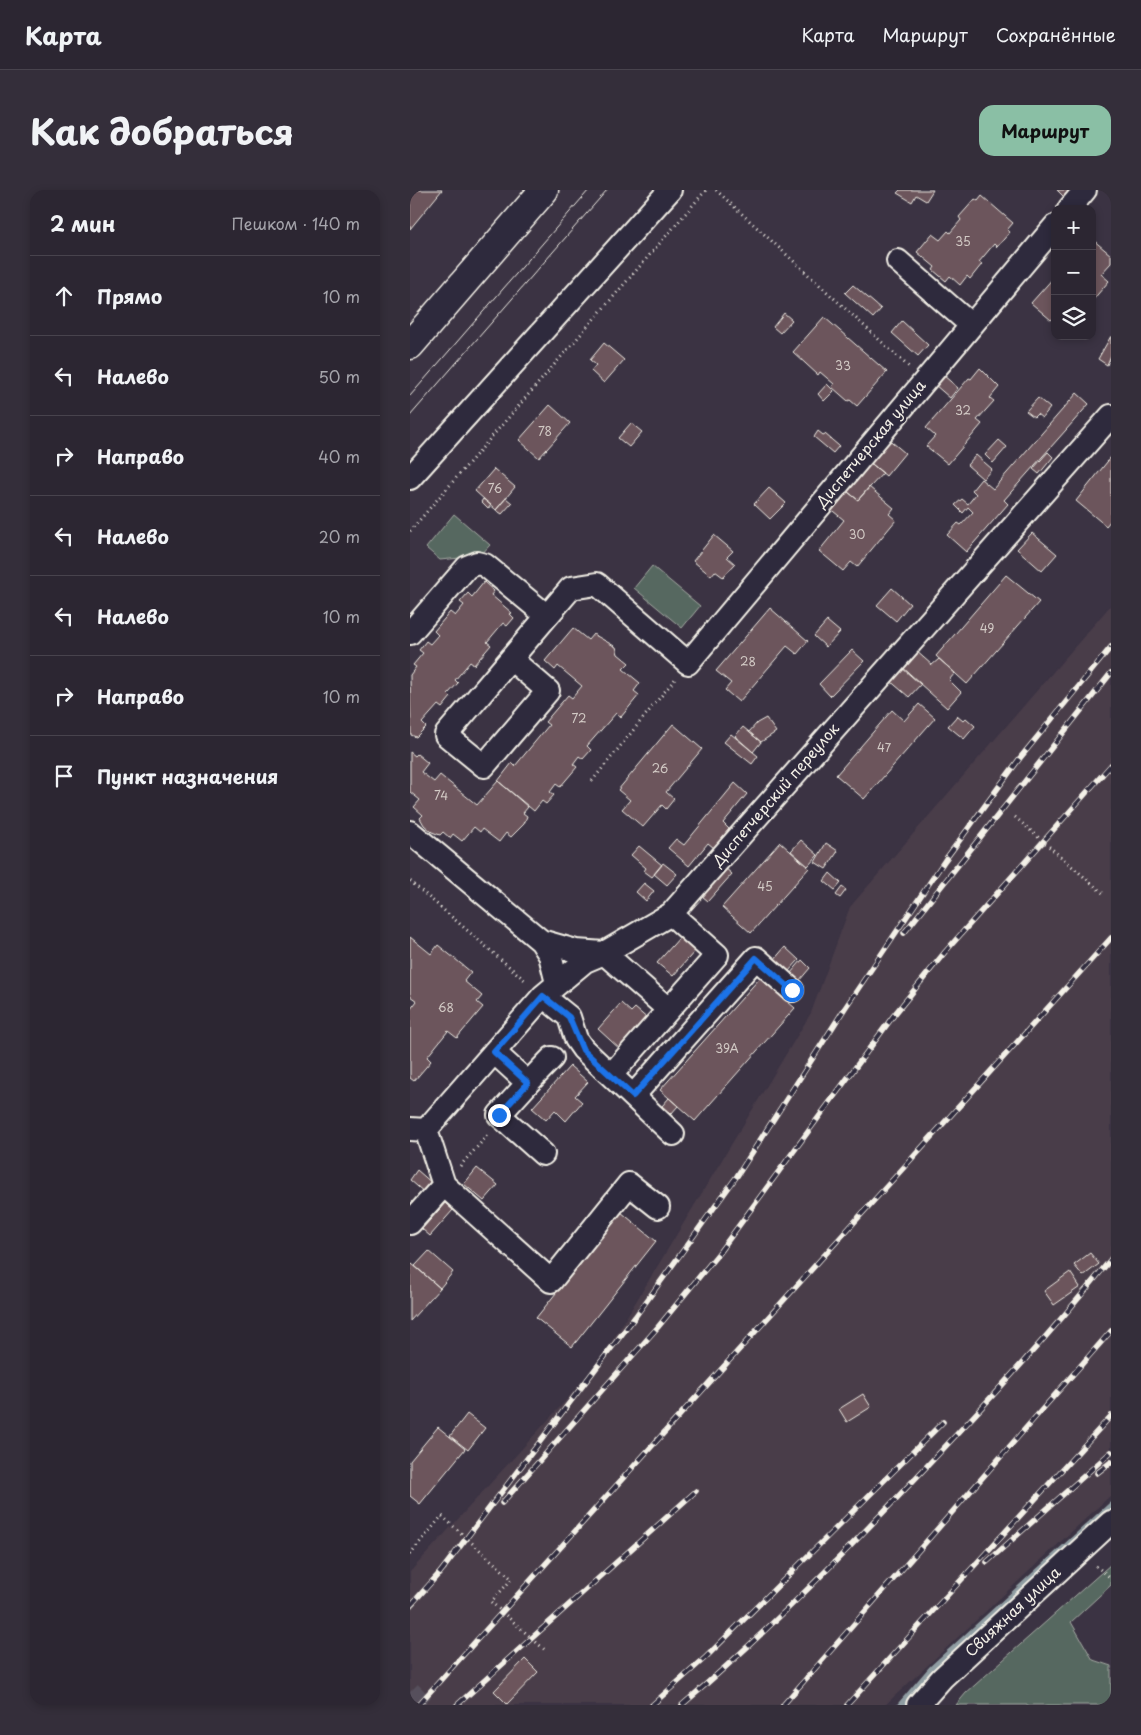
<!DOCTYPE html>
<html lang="ru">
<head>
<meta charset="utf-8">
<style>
  body { margin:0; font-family:"Playpen Sans",sans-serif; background:#342e3a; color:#f1f3f6 }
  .controls { position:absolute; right:15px; top:15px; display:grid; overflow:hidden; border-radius:10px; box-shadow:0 2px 8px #0003 }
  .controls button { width:45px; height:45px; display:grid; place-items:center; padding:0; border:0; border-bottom:1px solid #48434d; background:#2c2632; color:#f1f3f6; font:25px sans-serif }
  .stop { position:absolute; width:15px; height:15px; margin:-11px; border:4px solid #1a73e8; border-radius:50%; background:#fff }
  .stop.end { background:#1a73e8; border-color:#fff; box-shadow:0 1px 5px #0008 }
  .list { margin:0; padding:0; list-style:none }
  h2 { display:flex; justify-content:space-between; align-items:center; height:65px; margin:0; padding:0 20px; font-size:21px }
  h2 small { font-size:16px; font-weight:400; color:#a6a5ac }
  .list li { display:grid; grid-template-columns:32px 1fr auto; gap:15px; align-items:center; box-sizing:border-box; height:80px; padding:0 20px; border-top:1px solid #48434d }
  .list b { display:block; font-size:19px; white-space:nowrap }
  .list em { font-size:16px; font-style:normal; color:#a6a5ac }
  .icon { flex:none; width:28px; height:28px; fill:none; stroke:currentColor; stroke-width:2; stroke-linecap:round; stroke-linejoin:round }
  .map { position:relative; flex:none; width:701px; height:1515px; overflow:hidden; border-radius:15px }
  header { display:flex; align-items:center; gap:30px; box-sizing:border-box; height:70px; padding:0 25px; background:#2c2632; border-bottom:1px solid #48434d }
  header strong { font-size:24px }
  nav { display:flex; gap:28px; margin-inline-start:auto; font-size:18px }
  .intro { display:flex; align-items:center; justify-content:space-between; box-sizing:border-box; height:120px; padding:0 30px }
  h1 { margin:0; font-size:35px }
  .button { padding:12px 22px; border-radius:15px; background:#8abfa5; color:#111; font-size:18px; font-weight:700 }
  main { display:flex; gap:30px; padding:0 30px }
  aside { flex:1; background:#2c2632; border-radius:15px; box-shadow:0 2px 8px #0003 }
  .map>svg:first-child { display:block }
  .built { fill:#4a3d4a }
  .green { fill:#576861; stroke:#a6aca4 }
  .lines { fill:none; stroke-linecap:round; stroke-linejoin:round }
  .stream { stroke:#8f9da2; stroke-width:7 }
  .building { fill:#6c555c; stroke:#f4f1e8 }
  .minor-tunnel { stroke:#57505c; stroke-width:22; stroke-dasharray:22 11; stroke-linecap:butt }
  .minor-casing { stroke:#f4f1e8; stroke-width:26 }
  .major-casing { stroke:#f4f1e8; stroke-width:31 }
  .path { stroke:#f4f1e8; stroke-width:3; stroke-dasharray:1 4; stroke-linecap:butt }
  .minor { stroke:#2f2a3d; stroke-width:22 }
  .major { stroke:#2f2a3d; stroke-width:28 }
  .tram { stroke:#f4f1e8; stroke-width:1 }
  .rail-casing { stroke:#f4f1e8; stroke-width:5.5 }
  .rail { stroke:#2f2a3d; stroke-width:4; stroke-dasharray:11; stroke-linecap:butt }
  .route { stroke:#1a73e8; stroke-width:6 }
  .labels { text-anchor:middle; stroke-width:4.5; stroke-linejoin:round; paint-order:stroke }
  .number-label { font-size:12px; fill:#d2cac5 }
  .street-label { font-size:15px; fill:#f4f1e8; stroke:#2f2a3d }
</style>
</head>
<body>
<header>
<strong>Карта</strong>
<nav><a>Карта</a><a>Маршрут</a><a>Сохранённые</a></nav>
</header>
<div class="intro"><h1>Как добраться</h1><a class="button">Маршрут</a></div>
<main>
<aside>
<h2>2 мин<small>Пешком · 140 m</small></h2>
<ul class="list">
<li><svg class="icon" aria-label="ahead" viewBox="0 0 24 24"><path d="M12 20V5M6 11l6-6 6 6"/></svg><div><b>Прямо</b></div><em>10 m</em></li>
<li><svg class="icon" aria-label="left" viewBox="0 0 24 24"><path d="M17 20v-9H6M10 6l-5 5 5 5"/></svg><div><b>Налево</b></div><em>50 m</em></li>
<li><svg class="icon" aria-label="right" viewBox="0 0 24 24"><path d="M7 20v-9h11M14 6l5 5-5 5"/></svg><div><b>Направо</b></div><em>40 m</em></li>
<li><svg class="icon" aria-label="left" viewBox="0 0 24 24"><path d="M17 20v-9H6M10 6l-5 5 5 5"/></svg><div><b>Налево</b></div><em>20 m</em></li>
<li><svg class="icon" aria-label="left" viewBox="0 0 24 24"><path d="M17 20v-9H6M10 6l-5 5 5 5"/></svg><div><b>Налево</b></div><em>10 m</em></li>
<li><svg class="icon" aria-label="right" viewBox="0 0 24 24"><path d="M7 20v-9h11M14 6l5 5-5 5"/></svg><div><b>Направо</b></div><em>10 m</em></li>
<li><svg class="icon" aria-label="arrive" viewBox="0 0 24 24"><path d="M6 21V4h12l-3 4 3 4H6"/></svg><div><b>Пункт назначения</b></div></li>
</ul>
</aside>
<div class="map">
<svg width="701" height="1515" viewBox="0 0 701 1515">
  <rect width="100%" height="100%" fill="#3b3343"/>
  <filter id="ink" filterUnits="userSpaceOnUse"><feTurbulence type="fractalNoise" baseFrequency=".02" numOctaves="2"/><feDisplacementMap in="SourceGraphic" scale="10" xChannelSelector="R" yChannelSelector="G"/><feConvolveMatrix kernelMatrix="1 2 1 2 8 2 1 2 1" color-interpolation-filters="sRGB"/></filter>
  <g filter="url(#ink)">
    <path class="built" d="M701,415V1305L475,1515H0V1382L187,1176L401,823L440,717Z"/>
    <path class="green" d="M44,324L80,355L70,366L30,370L16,358Z
      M242,376L290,416L272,438L224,398Z
      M701,1374V1395L661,1432L683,1470L701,1476V1515H546L556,1503Z"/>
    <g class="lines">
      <path class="stream" d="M491,1515L522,1479L701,1316"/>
    </g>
    <path class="building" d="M0,0H32L0,39Z
      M490,0H523L516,11L506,5L502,12L487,3Z
      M647,0H662L655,8Z
      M572,6L603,33L597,40L600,42L587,57L584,54L569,72L572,74L560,89L557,86L550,95L540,86L536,91L523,80L525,77L507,62L522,44L530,50L538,41L540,43L551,30L549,27L565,9L568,11Z
      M682,49L701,65V73L691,84L699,91L682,111Z
      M645,86V127L641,130L621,113Z
      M443,95L471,119L463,128L435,103Z
      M374,123L382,130L370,143L363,137Z
      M414,127L477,182L447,216L440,210L438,211L422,197L424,194L410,182L408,185L383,162Z
      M492,131L518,155L508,166L482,143Z
      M701,146V165L697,175L688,169Z
      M194,153L214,170L194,193L181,181L186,175L180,170Z
      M570,178L589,197L580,208L584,211L567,230L572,234L538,274L516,256L525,246L516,238L559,188L561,189Z
      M533,185L548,198L540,208L525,195Z
      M417,194L424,201L414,211L408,204Z
      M667,203L679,214L594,310L598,314L556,362L537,345L548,333L551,335L563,322L558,317L553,323L545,315L552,309L558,314L566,304L562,300L571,289L583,299Z
      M628,208L640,218L632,228L627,224L624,227L616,221Z
      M140,215L160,233L129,268L109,250Z
      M221,233L232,242L219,257L208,248Z
      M408,241L413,245L415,244L429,256L423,263L404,247Z
      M476,247L495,263L476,286L457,270Z
      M589,250L597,257L583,273L575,265Z
      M638,262L643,267L629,284L623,279Z
      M566,265L582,279L573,289L557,275Z
      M701,267V330L696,336L666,311Z
      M457,270L473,283L448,310L433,298Z
      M84,279L105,297L86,320L65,301Z
      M459,297L484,318L479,324L486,330L447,377L441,372L433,381L409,361L434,330L418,317L433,298L448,310Z
      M359,298L376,313L360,329L344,314Z
      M96,308L102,313L92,324L86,320Z
      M73,309L81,315L78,319L71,312Z
      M622,343L647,364L632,381L607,359Z
      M304,345L323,361L317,367L325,374L313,387L305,381L301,386L283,371Z
      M596,385L629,412L557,494L526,466Z
      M74,392L84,401L81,405L102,423L100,424L104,428L97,436L93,433L77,452L81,455L64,475L60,472L45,490L48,493L38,504L41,507L32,518L28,515L12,533L16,537L6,547L1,545L0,485L6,477L3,475L13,463L9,460L16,451L20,454L28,445L24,441L40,422L45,426L54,415L50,412L58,403L62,407Z
      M482,398L500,414L486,431L467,415Z
      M360,418L398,451L387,464L377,456L329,512L315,500L321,493L306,481Z
      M417,431L430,442L416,457L404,446Z
      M163,438L178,450L183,444L206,457L208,464L219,473L213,479L230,493L224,501L229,505L211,527L206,523L177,556L181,560L173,569L169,566L163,574L167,577L150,597L146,594L140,602L144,605L136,614L132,611L124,621L88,591L102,573L105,576L139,535L135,532L158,505L162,508L172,496L148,476L145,480L135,471Z
      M442,460L454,471L420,506L409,494Z
      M505,460L522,475L529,469L545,483L539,490L551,502L537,518L491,477Z
      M490,475L511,494L499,507L478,489Z
      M509,514L525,528L454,609L426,585L482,520L494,531Z
      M547,526L553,531L556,528L565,536L554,549L538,536Z
      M356,528L366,542L351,552L339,542L347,533Z
      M263,534L292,559L256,602L264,609L256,619L252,615L233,637L212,619L220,610L208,600Z
      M333,537L351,552L343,562L325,546Z
      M321,544L348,566L342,574L314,552Z
      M0,562L5,566L7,564L18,573L11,582L24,592L30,585L67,615L88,591L118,617L113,623L117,626L114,634L101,647L96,643L89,652L72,639L70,642L64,637L52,651L43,644L40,648L33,642L30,645L22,642L14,635L10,628L13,625L4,617L10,610L0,602Z
      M325,593L337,604L313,633L319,639L304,658L298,653L279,676L258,658L266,649L274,655Z
      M391,650L408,665L398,676L381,661Z
      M370,652L399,678L341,743L312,717Z
      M416,653L428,661L416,679L405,672Z
      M229,656L252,675L242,687L234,681L236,678L221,665Z
      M253,673L267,684L257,695L244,684Z
      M315,678L322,684L298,711L292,706Z
      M420,683L431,693L425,700L414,691Z
      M234,693L244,701L236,711L226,702Z
      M432,697L436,700L430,708L426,705Z
      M0,747L21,764L28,755L61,782L54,791L72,806L67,812L73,817L47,848L38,841L17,867L21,871L4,891L0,888V820L7,811L0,806Z
      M270,747L285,761L263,786L247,773Z
      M375,757L389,770L377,783L363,771Z
      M392,770L400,778L389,791L380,784Z
      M350,788L385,818L285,931L250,900Z
      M211,813L221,822L225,818L239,830L212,861L188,839Z
      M160,876L178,892L165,906L172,912L156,931L145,920L136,930L122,918Z
      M259,908L268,916L261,924L252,916Z
      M67,978L88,995L74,1011L54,994Z
      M7,980L23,994L15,1003L0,990Z
      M35,1013L43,1020L20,1046L12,1039Z
      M211,1022L246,1051L162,1157L126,1128Z
      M19,1061L43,1082L30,1098L5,1076Z
      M680,1063L689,1074L673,1086L664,1075Z
      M2,1074L30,1098L0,1131V1076Z
      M660,1082L670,1097L644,1115L634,1101Z
      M453,1204L461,1217L437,1232L429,1219Z
      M57,1224L75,1238L58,1260L40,1246Z
      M28,1237L55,1259L10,1314L0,1306V1271Z
      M115,1469L128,1482L97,1514L84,1501Z"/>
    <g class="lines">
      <path class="minor-tunnel" d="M0,1502L13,1515"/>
      <g class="minor-casing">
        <path id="minor" d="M659,19L675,0
          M488,71L561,135
          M0,288L260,0
          M0,443L57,377L67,373L75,375L137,426
          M101,469L138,501L74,576L36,545L161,398L187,394L278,473L645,36
          M0,642L131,751L140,765L147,793
          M131,751L166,761L194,763L258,819
          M133,806L159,827L166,849L173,859L263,944
          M84,862L118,893L142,868
          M201,885L307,765L261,724
          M118,893L89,925L133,964
          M223,906L346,768L382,800
          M0,939L16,940L133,806L175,771L194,763L261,724L701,226
          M16,940L34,995L141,1091L219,994L248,1017
          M0,1033L34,995
          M508,1515L532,1488L701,1332"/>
      </g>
      <g class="major-casing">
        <path id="major" d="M0,155L134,0"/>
      </g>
      <path class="path" d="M306,0L499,177
        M0,341L296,0
        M182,591L265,489
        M605,627L695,705
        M0,691L117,792
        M50,976L78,945
        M0,1364L32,1326L102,1389L81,1412L135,1460
        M686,1376L701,1388"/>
      <use href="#minor" class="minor"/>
      <use href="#major" class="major"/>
      <path class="tram" d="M0,206L179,0
        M0,226L197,0"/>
      <g class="rail-casing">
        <path id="rail" d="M494,743L701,483
          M687,1283L701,1272
          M92,1313L248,1137L308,1064L484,825L535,762L701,575
          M577,1372L701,1262
          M29,1384L225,1127L327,986L435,818L535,670L610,568L701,457
          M0,1416L34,1378
          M8,1515L701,748
          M47,1515L286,1301
          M242,1515L296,1467L533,1232
          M272,1515C359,1441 439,1359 518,1275C581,1208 643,1141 701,1069
          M373,1515L701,1141
          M437,1515L701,1226"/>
      </g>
      <use href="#rail" class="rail"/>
    </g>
  </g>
  <g class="lines" filter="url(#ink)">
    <path class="route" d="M89,925L118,893L84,862L133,806L159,827L173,860L223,906L346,768L382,800"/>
  </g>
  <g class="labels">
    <g class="number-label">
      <text x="553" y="56">35</text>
      <text x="433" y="180">33</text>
      <text x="553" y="225">32</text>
      <text x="135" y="246">78</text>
      <text x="85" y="303">76</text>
      <text x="447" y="349">30</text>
      <text x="577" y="443">49</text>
      <text x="338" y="476">28</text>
      <text x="169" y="533">72</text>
      <text x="474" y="562">47</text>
      <text x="250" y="583">26</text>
      <text x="31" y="610">74</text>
      <text x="355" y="701">45</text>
      <text x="36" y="822">68</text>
      <text x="317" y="863">39А</text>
    </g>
    <g class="street-label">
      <text transform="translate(461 254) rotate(-50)" y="5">Диспетчерская улица</text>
      <text transform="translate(366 605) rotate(-49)" y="5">Диспетчерский переулок</text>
      <text transform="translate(603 1422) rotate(-43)" y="5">Свияжная улица</text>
    </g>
  </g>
</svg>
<div class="controls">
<button>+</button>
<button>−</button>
<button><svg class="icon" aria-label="layers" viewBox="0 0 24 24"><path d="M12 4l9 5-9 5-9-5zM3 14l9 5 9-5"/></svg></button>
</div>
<div class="stop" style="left:382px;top:800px"></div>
<div class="stop end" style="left:89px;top:925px"></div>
</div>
</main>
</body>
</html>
